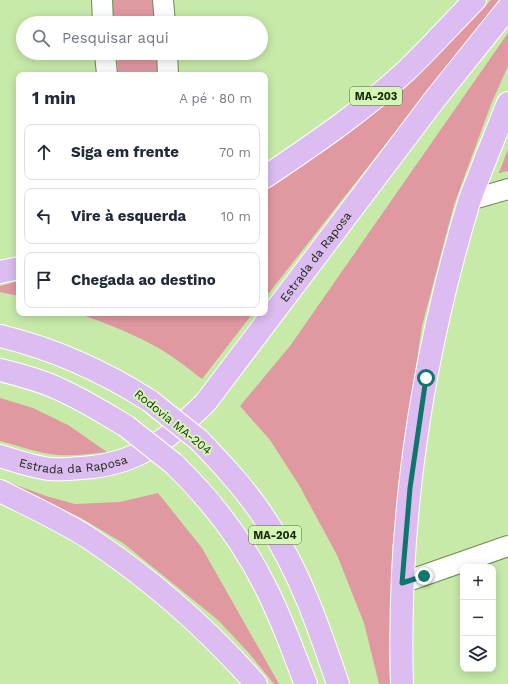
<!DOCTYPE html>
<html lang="pt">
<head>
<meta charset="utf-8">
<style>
  body { margin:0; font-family:"Work Sans",sans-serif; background:#f6f6f7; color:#1f2937 }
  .controls { position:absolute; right:12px; bottom:12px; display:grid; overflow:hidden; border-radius:8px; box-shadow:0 2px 10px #0003 }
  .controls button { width:36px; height:36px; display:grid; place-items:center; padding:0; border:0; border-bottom:1px solid #e0e1e3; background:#fff; color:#1f2937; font:20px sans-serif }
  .stop { position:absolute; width:12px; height:12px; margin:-9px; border:3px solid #0f766e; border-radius:50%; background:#fff }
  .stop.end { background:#0f766e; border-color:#fff; box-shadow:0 1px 4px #0008 }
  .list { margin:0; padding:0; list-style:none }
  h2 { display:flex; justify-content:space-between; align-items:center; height:52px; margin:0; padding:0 16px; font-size:17px }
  h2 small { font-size:13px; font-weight:400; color:#747a83 }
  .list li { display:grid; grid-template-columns:26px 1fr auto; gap:12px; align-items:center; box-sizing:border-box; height:56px; margin:0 8px 8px; padding:0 8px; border:1px solid #e0e1e3; border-radius:8px }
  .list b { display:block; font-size:15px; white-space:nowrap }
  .list em { font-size:13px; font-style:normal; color:#747a83 }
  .icon { flex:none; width:22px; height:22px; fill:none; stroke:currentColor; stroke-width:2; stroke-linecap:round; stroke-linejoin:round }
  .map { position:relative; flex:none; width:508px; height:684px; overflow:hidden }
  .search { position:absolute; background:#fff; box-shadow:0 2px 10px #0003; left:16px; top:16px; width:252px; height:44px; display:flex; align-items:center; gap:10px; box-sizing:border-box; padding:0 14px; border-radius:22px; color:#747a83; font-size:15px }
  .panel { position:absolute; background:#fff; box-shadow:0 2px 10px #0003; left:16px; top:72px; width:252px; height:244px; border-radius:8px }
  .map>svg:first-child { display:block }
  .green { fill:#e098a1 }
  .forest { fill:url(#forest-firs) }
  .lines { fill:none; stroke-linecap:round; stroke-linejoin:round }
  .minor-casing { stroke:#6b8b4f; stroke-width:22 }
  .primary-casing { stroke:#fff; stroke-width:24 }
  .minor { stroke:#fff; stroke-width:20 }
  .primary { stroke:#dcbcf1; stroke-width:22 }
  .primary-bridge-casing { stroke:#fff; stroke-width:24; stroke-linecap:butt }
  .primary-bridge { stroke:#dcbcf1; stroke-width:22 }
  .route { stroke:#0f766e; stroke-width:5 }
  .labels { text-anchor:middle; stroke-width:4; stroke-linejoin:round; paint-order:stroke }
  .shield { fill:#d4f7b6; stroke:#51643f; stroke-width:1 }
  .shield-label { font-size:11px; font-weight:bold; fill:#19250c }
  .street-label { font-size:12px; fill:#19250c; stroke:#d4f7b6 }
</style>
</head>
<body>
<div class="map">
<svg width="508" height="684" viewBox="0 0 508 684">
  <defs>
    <pattern id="forest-firs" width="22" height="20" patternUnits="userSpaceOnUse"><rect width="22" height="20" fill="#e098a1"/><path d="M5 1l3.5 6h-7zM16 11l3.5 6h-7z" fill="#b57c82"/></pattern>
  </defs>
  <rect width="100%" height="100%" fill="#c7eaa9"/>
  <path class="green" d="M112,0H153L155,23H114Z
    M491,0H499L265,298V190L333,144L409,82Z
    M508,33V66L491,104L454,205L422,326L401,466L392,552L389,657L390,684H379L364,623L337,555L299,485L270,440L240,406L290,346Z
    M117,53H158L159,75H118Z
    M19,281V296L0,292V286Z
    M77,313H253L202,379C185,366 169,353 151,344C127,331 102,322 77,313Z
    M0,398L33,408L68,425L107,452C91,454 74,456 57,455C38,453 19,446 0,441Z
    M0,479L46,496L75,504L120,502L158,493L202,548L279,684H274L248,652L218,620L123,543L81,518Z"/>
  <path class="forest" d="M508,149V171L499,173Z"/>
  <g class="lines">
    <g class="minor-casing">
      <path id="minor" d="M102,0L103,23
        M163,0L165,23
        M105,53L107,75
        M167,53L168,75
        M470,200L508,189
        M402,583L508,546"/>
    </g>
    <g class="primary-casing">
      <g id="primary">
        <path d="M265,177C314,144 363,111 407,70C430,48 452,23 475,0"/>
        <path d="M0,272L19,268"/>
        <path d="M0,336C54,349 103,371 150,401"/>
        <path d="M0,370C20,375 40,380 59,389C82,399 104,413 126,426"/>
        <path d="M199,440C224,466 248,492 267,522C300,572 319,628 338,684"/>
        <path id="s1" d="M0,456C16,461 33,467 50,469C60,470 71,469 81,468C136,465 168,440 206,402L435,99L508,8"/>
        <path d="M174,464C211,500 243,541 266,588C282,619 293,652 306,684"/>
        <path d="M0,491C30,506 61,520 89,538C152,580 206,627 256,684"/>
        <path d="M402,684C397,521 422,357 469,202C473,190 478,179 482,168C491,146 499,125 508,103"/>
      </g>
    </g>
    <use href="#minor" class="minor"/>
    <use href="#primary" class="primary"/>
    <g class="primary-bridge-casing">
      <path id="primary-bridge" d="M150,401L199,440
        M126,426L174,464"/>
    </g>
    <use href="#primary-bridge" class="primary-bridge"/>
  </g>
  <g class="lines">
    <path class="route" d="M424,576L402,583L410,488L426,378"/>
  </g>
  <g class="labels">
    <g class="shield">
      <rect x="350" y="87" width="52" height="18" rx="3"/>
      <rect x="249" y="526" width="52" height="18" rx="3"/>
    </g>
    <g class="shield-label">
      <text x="376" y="100">MA-203</text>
      <text x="275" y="539">MA-204</text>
    </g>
    <g class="street-label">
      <text dy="4" stroke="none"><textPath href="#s1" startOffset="410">Estrada da Raposa</textPath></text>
      <text transform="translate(173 422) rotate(39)" y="4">Rodovia MA-204</text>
      <text dy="4" stroke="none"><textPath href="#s1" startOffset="75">Estrada da Raposa</textPath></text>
    </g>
  </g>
</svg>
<div class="controls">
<button>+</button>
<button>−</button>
<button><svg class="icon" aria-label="layers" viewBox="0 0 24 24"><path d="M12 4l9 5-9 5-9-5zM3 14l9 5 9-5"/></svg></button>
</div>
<div class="stop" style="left:426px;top:378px"></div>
<div class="stop end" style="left:424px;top:576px"></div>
<div class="search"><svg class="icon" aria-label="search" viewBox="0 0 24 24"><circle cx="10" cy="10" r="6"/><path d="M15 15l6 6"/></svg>Pesquisar aqui</div>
<section class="panel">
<h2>1 min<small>A pé · 80 m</small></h2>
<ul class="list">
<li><svg class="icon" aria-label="ahead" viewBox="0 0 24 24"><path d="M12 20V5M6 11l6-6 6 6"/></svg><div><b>Siga em frente</b></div><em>70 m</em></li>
<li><svg class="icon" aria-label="left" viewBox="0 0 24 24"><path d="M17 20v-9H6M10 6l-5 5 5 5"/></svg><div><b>Vire à esquerda</b></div><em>10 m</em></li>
<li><svg class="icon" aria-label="arrive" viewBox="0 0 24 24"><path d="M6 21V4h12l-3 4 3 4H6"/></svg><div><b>Chegada ao destino</b></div></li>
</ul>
</section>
</div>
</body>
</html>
